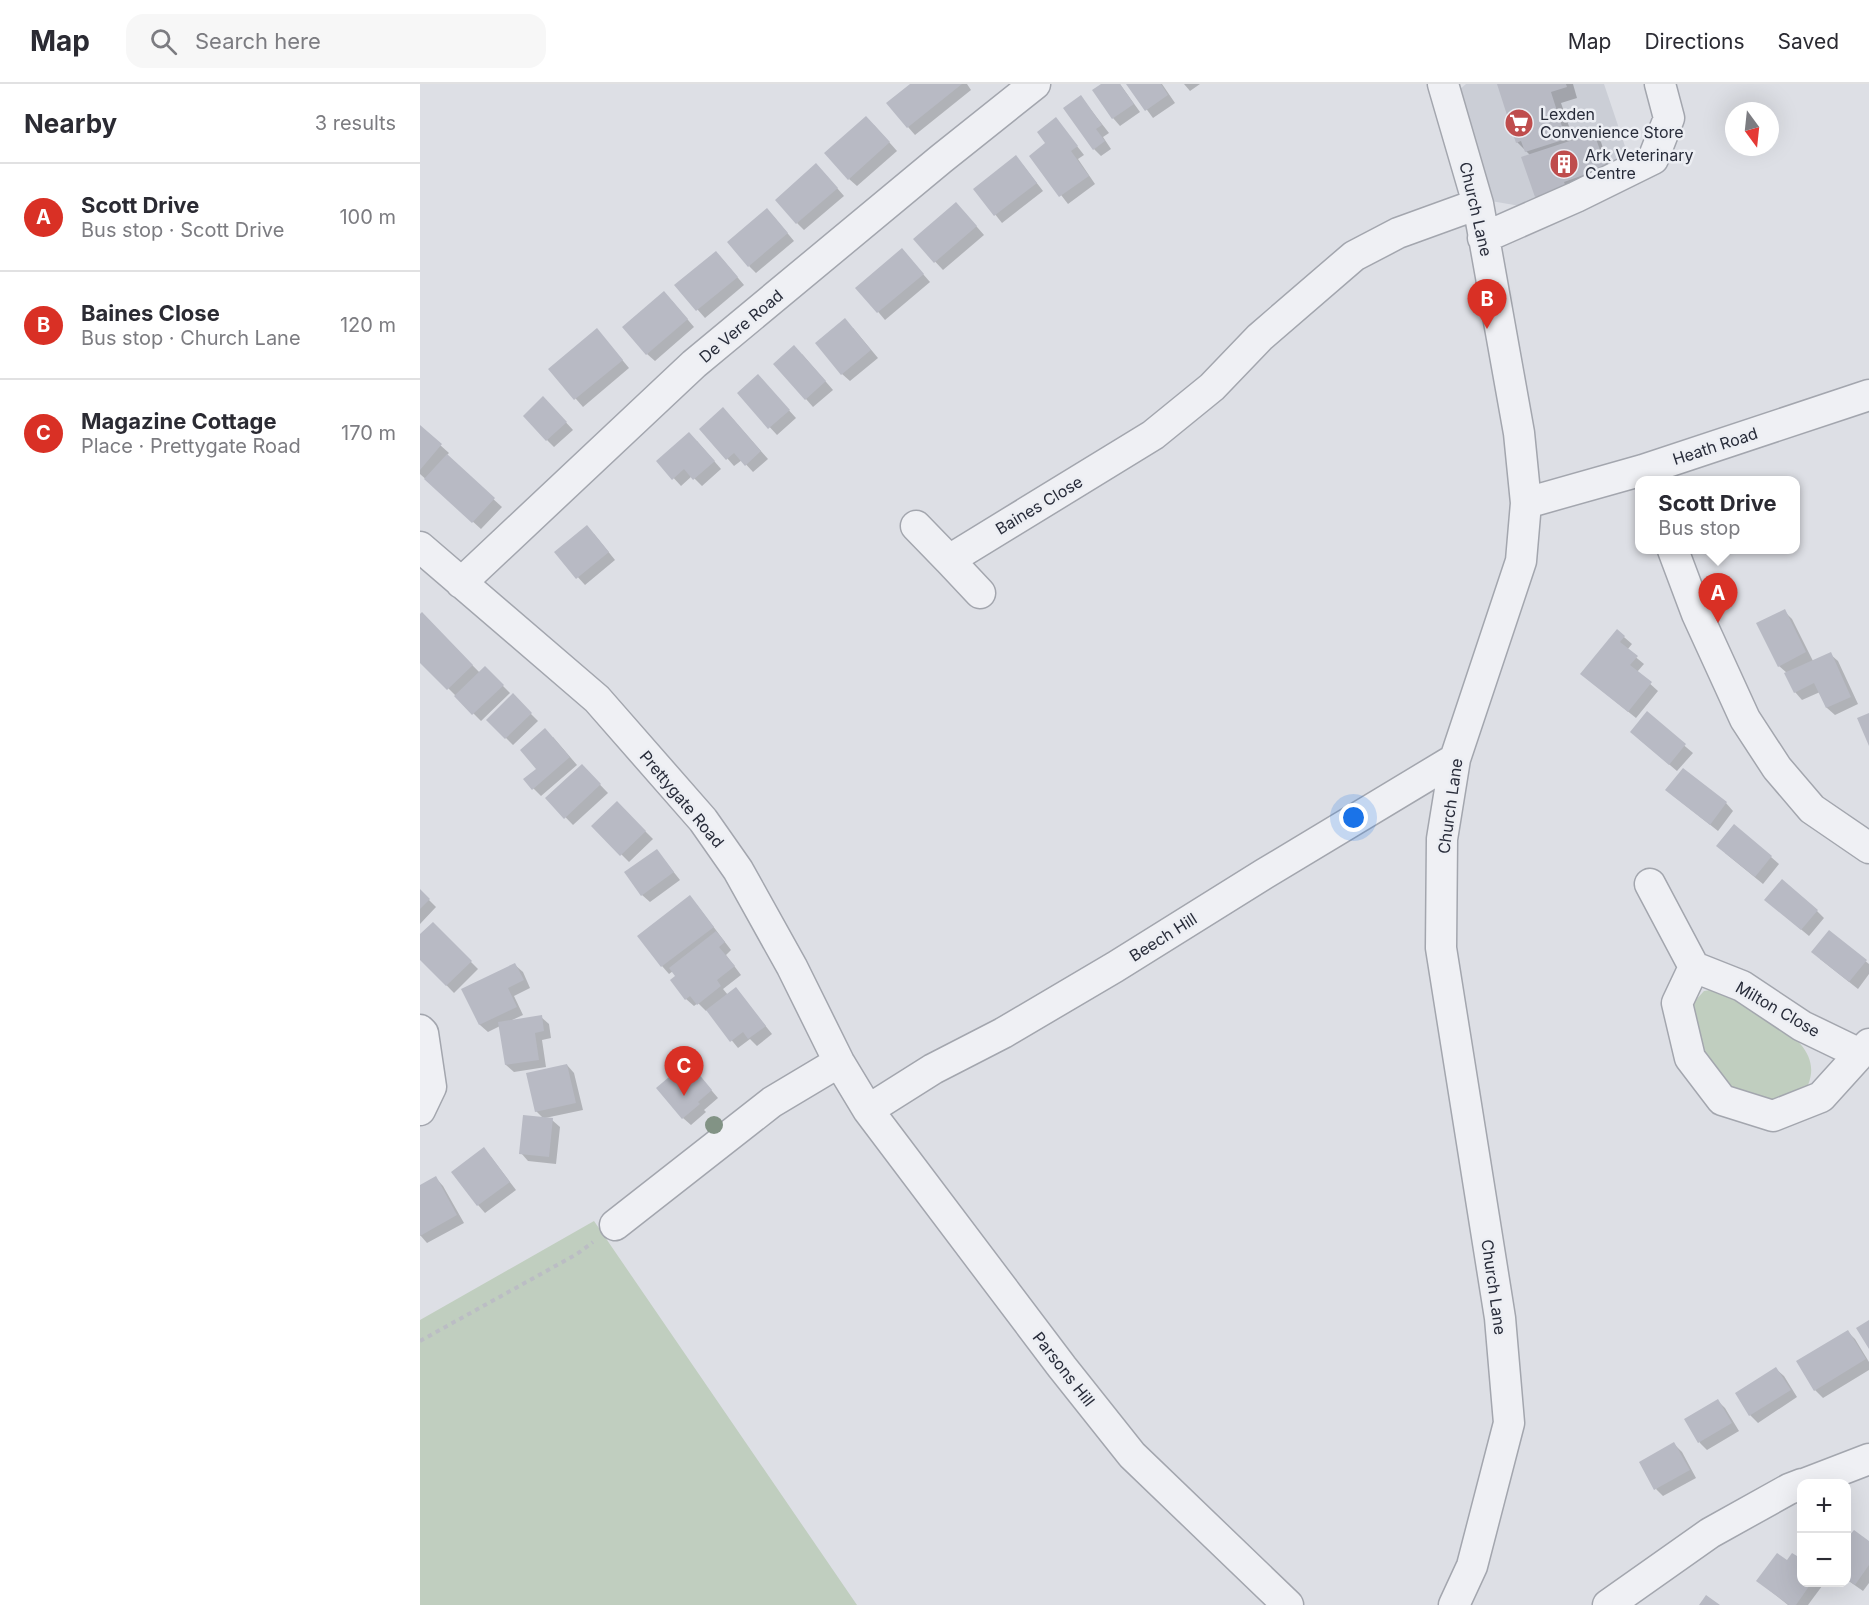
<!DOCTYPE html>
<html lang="en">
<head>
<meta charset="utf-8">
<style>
  body { margin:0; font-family:Inter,sans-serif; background:#f7f7f7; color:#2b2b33 }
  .controls { position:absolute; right:18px; bottom:18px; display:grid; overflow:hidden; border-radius:12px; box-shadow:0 6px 24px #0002 }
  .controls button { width:54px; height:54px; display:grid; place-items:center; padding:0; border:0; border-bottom:2px solid #e1e1e2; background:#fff; color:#2b2b33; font:30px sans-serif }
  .compass { position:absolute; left:1305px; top:18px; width:54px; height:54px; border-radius:50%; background:#fff; box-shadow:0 6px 24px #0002; rotate:165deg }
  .you { position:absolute; left:934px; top:734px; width:21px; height:21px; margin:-15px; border:4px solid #fff; border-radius:50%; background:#1a73e8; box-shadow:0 0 0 9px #1a73e833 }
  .badge { display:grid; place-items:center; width:39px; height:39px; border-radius:50%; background:#d93025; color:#fff; font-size:20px; font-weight:700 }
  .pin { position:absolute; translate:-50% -50px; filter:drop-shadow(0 2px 3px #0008) }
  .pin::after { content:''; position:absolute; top:32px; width:21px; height:18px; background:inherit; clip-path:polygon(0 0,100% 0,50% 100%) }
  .popup { position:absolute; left:1215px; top:392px; width:165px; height:78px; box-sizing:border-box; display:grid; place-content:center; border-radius:12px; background:#fff; filter:drop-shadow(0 2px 4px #0005); font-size:20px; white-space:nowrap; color:#7c7c81 }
  .popup b { font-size:22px; color:#2b2b33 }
  .popup::after { content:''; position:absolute; left:50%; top:100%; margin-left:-12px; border:12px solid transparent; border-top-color:#fff }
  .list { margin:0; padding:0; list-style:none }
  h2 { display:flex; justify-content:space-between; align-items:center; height:78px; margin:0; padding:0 24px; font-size:26px }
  h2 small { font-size:20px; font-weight:400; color:#7c7c81 }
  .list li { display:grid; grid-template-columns:39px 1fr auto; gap:18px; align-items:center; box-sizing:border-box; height:108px; padding:0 24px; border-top:2px solid #e1e1e2 }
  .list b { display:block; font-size:22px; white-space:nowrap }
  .list p { margin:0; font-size:20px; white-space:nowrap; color:#7c7c81 }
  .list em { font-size:20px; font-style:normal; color:#7c7c81 }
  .icon { flex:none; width:33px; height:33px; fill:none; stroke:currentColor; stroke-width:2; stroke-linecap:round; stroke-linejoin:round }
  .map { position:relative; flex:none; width:1449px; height:1521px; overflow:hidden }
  header { display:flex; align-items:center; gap:36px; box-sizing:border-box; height:84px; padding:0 30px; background:#fff; border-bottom:2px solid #e1e1e2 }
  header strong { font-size:28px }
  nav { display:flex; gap:33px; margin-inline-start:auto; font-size:21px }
  .search { width:420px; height:54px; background:#f7f7f7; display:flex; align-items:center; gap:15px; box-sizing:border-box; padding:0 21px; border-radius:18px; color:#7c7c81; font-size:22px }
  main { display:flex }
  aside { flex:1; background:#fff }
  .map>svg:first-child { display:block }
  .built { fill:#cbced6 }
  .green { fill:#c0cebf }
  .shadow { fill:#0003 }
  .building { fill:#b8bac4 }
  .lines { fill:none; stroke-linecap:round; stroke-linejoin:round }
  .minor-casing { stroke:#a3a6ae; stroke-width:33 }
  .path { stroke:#bbbdc4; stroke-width:4; stroke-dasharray:4.5 4.5; stroke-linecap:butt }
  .minor { stroke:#eff0f4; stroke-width:30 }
  .tree { fill:#829385 }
  .labels { text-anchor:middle; stroke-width:5; stroke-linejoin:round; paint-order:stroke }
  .poi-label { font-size:16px; fill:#282c3a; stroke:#eceef3; text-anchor:start }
  .street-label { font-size:16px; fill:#282c3a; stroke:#eceef3 }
</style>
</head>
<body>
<header>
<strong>Map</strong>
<div class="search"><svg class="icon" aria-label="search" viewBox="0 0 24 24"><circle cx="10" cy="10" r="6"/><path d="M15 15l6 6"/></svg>Search here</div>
<nav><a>Map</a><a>Directions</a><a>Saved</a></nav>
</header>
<main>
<aside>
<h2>Nearby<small>3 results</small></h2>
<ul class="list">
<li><span class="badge">A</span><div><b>Scott Drive</b><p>Bus stop · Scott Drive</p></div><em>100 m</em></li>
<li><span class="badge">B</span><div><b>Baines Close</b><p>Bus stop · Church Lane</p></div><em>120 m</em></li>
<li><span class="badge">C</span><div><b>Magazine Cottage</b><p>Place · Prettygate Road</p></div><em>170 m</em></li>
</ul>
</aside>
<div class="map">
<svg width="1449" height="1521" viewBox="0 0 1449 1521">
  <rect width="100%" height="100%" fill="#dddfe5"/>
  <path class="built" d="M1046,0H1184L1211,80L1117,125L1071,117L1039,6Z"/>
  <path class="green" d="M1303,904C1317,914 1331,923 1346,933C1373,951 1406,972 1384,1009L1350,1019L1310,1005L1278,963L1272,935L1274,918L1284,907Z
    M174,1137L437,1521H0V1236Z"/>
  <path class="shadow" d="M492,0H547L551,6L495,51L488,43Z
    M683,0H700L720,28L700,42L693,34Z
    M708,0H742L755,19L733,34Z
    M764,0H780L770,7Z
    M1078,0H1153L1157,14L1141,19L1154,57L1174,50L1181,58L1192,91L1124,119L1116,112L1110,71L1097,58Z
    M661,13L689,49L683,53L691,65L681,72L674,65Z
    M636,35L664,71L658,75L675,100L648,120L611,72L627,60Z
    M454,41L477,67L437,102L429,95Z
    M603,81L623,107L582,139L555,105Z
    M404,89L424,112L384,146L377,139Z
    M544,128L564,151L523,186L495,156Z
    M354,133L374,157L336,189L329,182Z
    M489,174L510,198L465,236L438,204Z
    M303,176L324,201L285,234L256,201Z
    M252,217L274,243L235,277L227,270Z
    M433,244L458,274L430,297L422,290Z
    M184,254L209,284L163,323L130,285Z
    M382,270L413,306L393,323L386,315Z
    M345,300L376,334L357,351L319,310Z
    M131,322L153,346L134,363L127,356Z
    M311,333L348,375L333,388L322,376L314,382L307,374Z
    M0,343L29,369L26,372L82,423L61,445L0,390Z
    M277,357L301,385L282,402L272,392L261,402L238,377Z
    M174,450L195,476L165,501L136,469Z
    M1364,527L1372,535L1393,577L1410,570L1418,577L1438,620L1415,631L1407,624L1400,608L1382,616L1375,608L1367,589L1359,582Z
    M2,530L60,589L65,584L90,609L61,637L0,576V532Z
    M1197,547L1212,560L1207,566L1224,580L1217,588L1238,607L1216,634L1170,597Z
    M93,612L118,637L93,661L68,636Z
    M1227,630L1273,669L1257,687L1219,655Z
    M133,653L157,681L121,712L113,704L118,685Z
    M162,682L188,709L153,741L127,714Z
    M1255,713L1306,719L1313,727L1298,747Z
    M197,719L233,755L209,778L173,742Z
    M237,767L260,796L230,818L222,811Z
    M1305,769L1351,773L1359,780L1343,800Z
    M0,807L16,823L0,840Z
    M277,821L311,866L306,871L321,891L303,905L308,911L316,905L352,950L337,962L330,955L318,964L287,926L286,927L278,919L274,922L266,915L258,892L253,887L249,890L242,882L219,852Z
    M1354,823L1397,827L1404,834L1389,852Z
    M13,840L58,885L34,909L0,874V852Z
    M1409,848L1449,880V890L1438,905L1400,875Z
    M95,881L103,888L110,904L94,912L103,931L90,937L121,933L129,940L131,954L122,956L126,983L94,988L86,981L80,942L68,948L60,941L43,906Z
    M147,981L154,989L163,1026L125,1034L132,1036L140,1043L136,1080L108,1077L101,1069L124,1035L116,1027Z
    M275,987L298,1014L284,1026L286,1028L271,1041L263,1034Z
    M71,1073L96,1106L65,1129L58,1121Z
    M16,1094L23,1102L44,1139L7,1159L0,1151V1103Z
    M1428,1248L1435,1255L1449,1278V1286L1403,1314L1395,1306L1378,1278Z
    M1356,1285L1364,1292L1377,1313L1338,1339L1330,1331Z
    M1298,1317L1305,1324L1319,1347L1287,1366L1280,1359L1266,1335Z
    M1254,1360L1262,1368L1276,1394L1243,1412L1236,1405Z
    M1426,1454L1449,1459V1499L1443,1507L1426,1495Z
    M1338,1497L1382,1498H1405L1388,1521H1368Z"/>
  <path class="building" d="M490,0H542L487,44L466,19Z
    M681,0H700L714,20L692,35L672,6Z
    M706,0H741L748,11L725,27Z
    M1077,0H1146L1147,3L1131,8L1146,55L1105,68L1101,57L1096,59Z
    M661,11L682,41L676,45L685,57L673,66L643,24Z
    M446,32L470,58L428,96L404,69Z
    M636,33L658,62L651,67L669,92L639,113L609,72L625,59L617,48Z
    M1174,49L1186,83L1144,98L1146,103L1115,113L1101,73Z
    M596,71L617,99L574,132L553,105Z
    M396,79L418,104L376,140L355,116Z
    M536,118L557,142L514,179L493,155Z
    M347,124L368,149L328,183L307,158Z
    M482,164L504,190L457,229L435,204Z
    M296,167L318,193L276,227L254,201Z
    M244,207L268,235L226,271L202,243Z
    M425,234L451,266L421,291L395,259Z
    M177,244L203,276L154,316L128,285Z
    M374,261L406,297L385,316L353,280Z
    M338,290L370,326L348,345L317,309Z
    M123,312L147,338L126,357L103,332Z
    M303,323L341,367L325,382L314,369L306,376L279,345Z
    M0,341L22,360L0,386Z
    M269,348L295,377L273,396L264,385L252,396L236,377Z
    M27,370L75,414L52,439L4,395Z
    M167,441L189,468L156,495L134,468Z
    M1365,525L1386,568L1358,583L1336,539Z
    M2,528L53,581L27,606L0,579V530Z
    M1197,545L1205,552L1200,558L1218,572L1210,581L1232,598L1208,628L1160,590Z
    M1411,568L1431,613L1406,624L1394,599L1374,609L1364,589Z
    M65,582L84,601L52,631L34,612Z
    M93,609L112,629L85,655L66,636Z
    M1227,627L1266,660L1249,681L1210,648Z
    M1449,629V662L1437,634Z
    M125,644L150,673L112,706L103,695L116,685L100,666Z
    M162,680L181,700L144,735L125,714Z
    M1263,684L1307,718L1290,741L1245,706Z
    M197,717L226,747L200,772L171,742Z
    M1314,740L1352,772L1335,793L1296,762Z
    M237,765L254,788L221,812L204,788Z
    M1362,795L1398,826L1381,846L1344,816Z
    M0,805L10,815L0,825Z
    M270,811L294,843L241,883L217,852Z
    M13,838L52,877L26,902L0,876V850Z
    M1409,846L1447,876L1429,898L1391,868Z
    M296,847L305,858L299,863L315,882L297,896L301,902L277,921L270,912L265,916L250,896L255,892L249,884Z
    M95,879L104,896L88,904L97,923L59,941L41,905Z
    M316,903L346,942L328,955L323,948L310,958L286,926Z
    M122,931L124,947L115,949L119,976L85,981L78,938Z
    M268,977L292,1006L278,1018L280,1020L262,1035L236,1004Z
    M147,980L156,1019L115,1028L106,989Z
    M103,1031L133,1034L129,1073L99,1070Z
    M64,1063L90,1098L57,1122L31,1088Z
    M16,1092L37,1131L0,1152V1101Z
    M1449,1236V1265L1436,1244Z
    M1428,1246L1446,1275L1394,1307L1376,1277Z
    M1356,1283L1371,1306L1329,1332L1315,1309Z
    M1298,1315L1312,1339L1278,1359L1264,1335Z
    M1254,1358L1270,1386L1234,1406L1219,1378Z
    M1434,1446L1449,1457V1481L1435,1501L1426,1495V1452L1428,1453Z
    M1357,1469L1367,1476L1372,1469L1382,1475V1498H1392L1376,1521H1369L1336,1497Z
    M1286,1511L1300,1521H1279Z"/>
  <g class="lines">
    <g class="minor-casing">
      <path id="minor" d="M1023,0L1058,120L1099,349L1106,419L1101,477L1035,675L1022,755L1021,864L1080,1234L1089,1339L1052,1482L1034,1521
        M1063,154L1156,113L1233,75L1249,34L1240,0
        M1106,419L1223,386L1449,311
        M496,442L529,476
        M0,463L177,615L283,736L318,786L372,883L419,978L448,1026L642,1283L712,1371L868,1521
        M1253,466L1277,530L1325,635L1357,684L1392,725L1449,764
        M41,499L274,280L521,75L615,0
        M560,509L529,476L733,351L792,303L840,253L934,172L978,149L1058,120
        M1230,800L1274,883L1322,902L1382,942L1440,970
        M1274,883L1257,919L1270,974L1302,1016L1353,1032L1401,1013L1449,960
        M0,946L3,949L11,1003L0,1026
        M448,1026L513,985L583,949L695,883L844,790L1035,675
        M195,1141L352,1018L419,978
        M1384,1400L1449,1375
        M1188,1521L1290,1449L1369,1405L1382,1400"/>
    </g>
    <path class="path" d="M0,1257L157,1170L173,1158"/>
    <use href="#minor" class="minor"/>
  </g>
  <circle class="tree" cx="294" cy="1041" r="9"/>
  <defs>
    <g id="supermarket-disc" transform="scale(1.5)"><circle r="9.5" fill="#bf4d4d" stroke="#eceef3"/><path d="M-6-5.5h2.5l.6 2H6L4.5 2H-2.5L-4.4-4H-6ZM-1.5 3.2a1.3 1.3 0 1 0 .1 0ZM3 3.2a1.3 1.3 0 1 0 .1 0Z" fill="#fff"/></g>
    <g id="building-disc" transform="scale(1.5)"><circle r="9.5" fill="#bf4d4d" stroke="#eceef3"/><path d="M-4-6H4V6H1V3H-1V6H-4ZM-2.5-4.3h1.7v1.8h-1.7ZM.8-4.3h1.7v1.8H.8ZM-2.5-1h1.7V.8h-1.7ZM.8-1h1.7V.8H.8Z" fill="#fff"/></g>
  </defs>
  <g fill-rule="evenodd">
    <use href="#supermarket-disc" x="1099" y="39"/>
    <use href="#building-disc" x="1144" y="80"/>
  </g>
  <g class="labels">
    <g class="poi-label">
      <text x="1120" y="36">Lexden<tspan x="1120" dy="18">Convenience Store</tspan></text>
      <text x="1165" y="77">Ark Veterinary<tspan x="1165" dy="18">Centre</tspan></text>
    </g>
    <g class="street-label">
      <text transform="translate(1056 125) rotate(77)" y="6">Church Lane</text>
      <text transform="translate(321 242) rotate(-40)" y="6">De Vere Road</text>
      <text transform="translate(1295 362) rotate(-18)" y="6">Heath Road</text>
      <text transform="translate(619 421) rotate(-31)" y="6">Baines Close</text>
      <text transform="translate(262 715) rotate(50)" y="6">Prettygate Road</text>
      <text transform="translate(1030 722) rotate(-82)" y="6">Church Lane</text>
      <text transform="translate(743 853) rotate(-32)" y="6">Beech Hill</text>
      <text transform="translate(1358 925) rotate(30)" y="6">Milton Close</text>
      <text transform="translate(1074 1203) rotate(82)" y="6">Church Lane</text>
      <text transform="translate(644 1285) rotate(52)" y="6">Parsons Hill</text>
    </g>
  </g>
</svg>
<div class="controls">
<button>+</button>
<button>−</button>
</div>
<svg class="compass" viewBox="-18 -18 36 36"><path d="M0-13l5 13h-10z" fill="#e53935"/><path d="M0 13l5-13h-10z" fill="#7c7c81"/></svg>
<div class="you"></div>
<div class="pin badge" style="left:1298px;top:539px">A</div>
<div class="popup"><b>Scott Drive</b>Bus stop</div>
<div class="pin badge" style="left:1067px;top:245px">B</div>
<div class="pin badge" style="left:264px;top:1012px">C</div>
</div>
</main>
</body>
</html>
